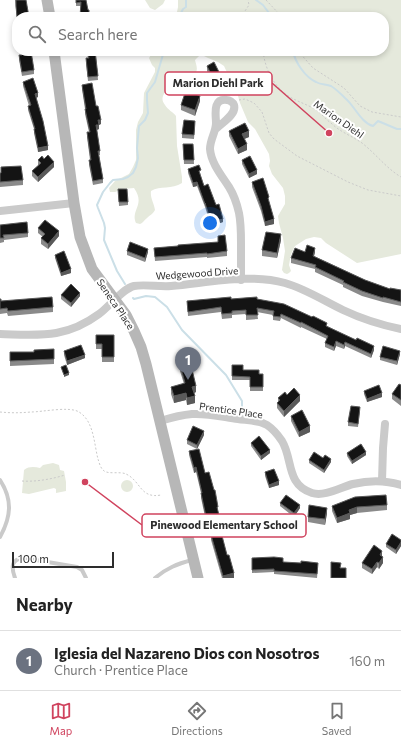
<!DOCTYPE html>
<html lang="en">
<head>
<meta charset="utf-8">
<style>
  body { margin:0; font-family:Commissioner,sans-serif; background:#f2f2f2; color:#222 }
  .scale { position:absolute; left:12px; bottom:10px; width:102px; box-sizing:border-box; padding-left:4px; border:2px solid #2d2d2d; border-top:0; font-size:11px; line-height:14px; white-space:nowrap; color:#2d2d2d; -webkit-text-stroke:3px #fff; paint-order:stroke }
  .you { position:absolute; left:210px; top:223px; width:14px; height:14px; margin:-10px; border:3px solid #fff; border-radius:50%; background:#1a73e8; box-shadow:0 0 0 6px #1a73e833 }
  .badge { display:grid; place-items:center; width:26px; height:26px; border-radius:50%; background:#d0435e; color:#fff; font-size:13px; font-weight:700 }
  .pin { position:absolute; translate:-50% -33px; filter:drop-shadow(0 1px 2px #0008) }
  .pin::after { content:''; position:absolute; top:21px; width:14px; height:12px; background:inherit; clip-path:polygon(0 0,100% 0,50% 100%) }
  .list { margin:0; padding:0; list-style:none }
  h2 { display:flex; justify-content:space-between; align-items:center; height:52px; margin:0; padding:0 16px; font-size:17px }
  h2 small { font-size:13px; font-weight:400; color:#767676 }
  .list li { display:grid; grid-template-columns:26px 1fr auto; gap:12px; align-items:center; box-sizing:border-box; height:60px; padding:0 16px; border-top:1px solid #e0e0e0 }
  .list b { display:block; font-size:15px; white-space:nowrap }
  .list p { margin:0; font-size:13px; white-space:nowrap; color:#767676 }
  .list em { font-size:13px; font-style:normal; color:#767676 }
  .icon { flex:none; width:22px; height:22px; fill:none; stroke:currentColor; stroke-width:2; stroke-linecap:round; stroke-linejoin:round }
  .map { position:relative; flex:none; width:401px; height:578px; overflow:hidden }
  .search { position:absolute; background:#fff; box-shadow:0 2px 6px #0003; left:12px; right:12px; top:12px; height:44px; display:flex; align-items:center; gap:10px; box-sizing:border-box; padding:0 14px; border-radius:16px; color:#767676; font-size:15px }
  .sheet { height:112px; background:#fff }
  nav { display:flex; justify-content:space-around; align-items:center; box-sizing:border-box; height:56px; border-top:1px solid #e0e0e0; background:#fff; font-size:11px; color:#767676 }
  nav a { display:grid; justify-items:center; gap:2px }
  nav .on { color:#d0435e }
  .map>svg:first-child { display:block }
  .green { fill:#e5e9dc }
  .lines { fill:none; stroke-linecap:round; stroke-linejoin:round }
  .stream { stroke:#cbdfe7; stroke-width:2 }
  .path { stroke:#cacaca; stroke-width:1; stroke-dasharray:2 2; stroke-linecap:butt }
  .lane { stroke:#cacaca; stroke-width:4 }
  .street { stroke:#cacaca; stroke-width:8 }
  .secondary { stroke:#b7b7b7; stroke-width:11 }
  .wall { fill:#8a8a8a }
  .shaded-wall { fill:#5a5a5a }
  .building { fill:#141414; stroke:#5a5a5a }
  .labels { text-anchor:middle; stroke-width:4; stroke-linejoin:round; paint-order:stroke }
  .street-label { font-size:10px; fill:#2d2d2d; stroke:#fff }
  .leader { fill:none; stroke:#d0435e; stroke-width:1.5 }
  .callout-dot { fill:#d0435e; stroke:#fff; stroke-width:1.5 }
  .callout { fill:#fff; stroke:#d0435e; stroke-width:1.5 }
  .callout-label { font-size:11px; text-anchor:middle; font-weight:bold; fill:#2d2d2d }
</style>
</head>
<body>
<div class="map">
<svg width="401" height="578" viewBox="0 0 401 578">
  <rect width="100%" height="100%" fill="#fff"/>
  <path class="green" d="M145,0H165L163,4L155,10L150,8Z
    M178,0H401V254L357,263L326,243L321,238L314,237L306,239L295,246L291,254L289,265L291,271L289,273L287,274L284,273L282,270L285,251L283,238L279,223L278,216L285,204V196L283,188L272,174L269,166L270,161L269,154L255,129L248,122L240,103L238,96L224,66L218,62L208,58L204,56L200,55L195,60C196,64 198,69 196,72C191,79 179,76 173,81C169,83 169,88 166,91C162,96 161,100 165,105C168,110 173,112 176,116L177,146L182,177V183C172,190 160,185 151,191C150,198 154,203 155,210C153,214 150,215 147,218C144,220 143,223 140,224L136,223C130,210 146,205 134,188L123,189L115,192H110L109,188L115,181L129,174L133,167L136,160V130L138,122L143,113L144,93L155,72V68L152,65L149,58L151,55L155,51H384V17H176L178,7Z
    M53,463L59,465L60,470L64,471L66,482V491L56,493V489L54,488L29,494L22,493L24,470C29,466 35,467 40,468L43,465Z
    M121 486a6 6 0 1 1 12 0a6 6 0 1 1-12 0Z"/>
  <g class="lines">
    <path class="stream" d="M256,0L263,5L272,17
      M179,17L183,9L186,7V0
      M293,51C295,62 305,77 316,82C321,85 326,84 331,86C336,89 341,94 345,98C354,105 361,123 373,126L378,121L397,129H401
      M125,284L117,271L104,240L105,228L104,223L98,208L97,205L103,192L110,183L113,180L123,179L128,177L133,173L136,167L138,158L137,148L139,126L145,120L148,113L147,100V93L155,82L164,51
      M133,298L134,299L146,296L155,297L167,307L182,330L226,375L242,401V414"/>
    <path class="path" d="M266,0L282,17
      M240,17L243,14L249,5L248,0
      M244,51H249
      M263,51C265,67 271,81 283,92C292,100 304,103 315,109C321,113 325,119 331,123C340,132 352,136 362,143C376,154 386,168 401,177
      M298,51L313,68L344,88L360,106L372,112L401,117
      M239,100L245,99L254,103L262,112L269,133L274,139L297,156L348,182L368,190L401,196
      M0,412C10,413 20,413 31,412C42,412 70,406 79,412C94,421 94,444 98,459C99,462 100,467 103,470C107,475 120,471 126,474C141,481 140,499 161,495
      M22,481C36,482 52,479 65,475"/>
    <path class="lane" d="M0,480C13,500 11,517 0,537
      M15,578C11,567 11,559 24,558L77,567L82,570L86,578
      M155,578C167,568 177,564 192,560"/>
    <path class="street" d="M215,130C220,124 237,115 234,105C233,102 229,100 227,100C212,98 216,115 216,123C216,132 210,139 210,149C211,163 222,176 229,187C234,195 237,204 239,213C241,223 241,233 241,243C241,255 241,267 241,280
      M0,211L74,203
      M0,334C39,335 65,339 99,314C109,307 122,289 134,286C145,284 159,287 171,286C207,283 250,273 285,283C306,289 324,301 343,310C362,319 381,325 401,329
      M160,421C170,418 181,415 192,414C207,413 223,417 238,419C244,420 252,420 259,422C261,422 265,424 267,425C273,429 278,435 282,441C293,459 286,485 312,493C325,497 341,487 353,484C370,480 385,480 401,485
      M382,481L383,448L385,424"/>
    <path class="secondary" d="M47,0L50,17
      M54,51L74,203L80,237L92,269L126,315L134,331L141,347L146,364L198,578"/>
  </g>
  <path class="wall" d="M15,0H26L29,17H17V19Z
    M76,0H86L89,17L81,6H76Z
    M21,51H31L34,70V74L22,76L19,60V55H22Z
    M86,51H102V54L96,55L98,80L88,81L86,63V58H88Z
    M207,66L221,81L205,90L201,82V77L208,73L207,71Z
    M23,82L38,97L36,98L48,150L38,152L34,133V129L28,110V106H29L23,86Z
    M82,85L96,106L101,124L99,125V129L97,130L100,151V155H99L103,179V183L93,185L89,165V160H90L87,137V132H89L85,114V109L82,89Z
    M200,101L195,116L181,110V105Z
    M195,124L194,139L182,138V134Z
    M229,131L249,137L244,139L247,150L238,154L229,136Z
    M183,144H193L194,164H184Z
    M38,160L54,167L38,182L32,176V171L38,166Z
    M242,160L257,174L249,178L242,164Z
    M1,167L23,180V185L0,187V173H1Z
    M188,169L201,174H200L204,186L216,205L223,222L211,226L205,207L197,186L193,187L188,173Z
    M252,182L269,202L274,224L265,226L261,211L252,187Z
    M118,189L128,202V205L119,206Z
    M0,225L28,233V237L4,240V242L0,243Z
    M38,228L59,236L48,249L41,244V238L43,237L38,233Z
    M218,236L227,251V256L207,258V257L155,261L154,248L178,246L218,242Z
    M281,240L277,258L262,256V250Z
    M127,251L148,252L145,262L127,255Z
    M305,252H315L314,256L365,280L390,289L401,290V306L383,302L362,296L343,287V285L315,272V269L291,263V258Z
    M55,255L71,273L61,276L55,258Z
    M61,295L80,296L71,307L61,299Z
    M0,299L1,301L53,307V312L8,316L7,313L0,314Z
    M231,299H257L327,326L374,350L371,358L345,346L344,349L336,346L334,351L325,347V343L327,339L301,327V328L281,318L280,321L273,320V315L257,312L258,319L246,320V314L232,315V318L222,319L221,312L188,316L187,301Z
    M96,335H114V362H102V349H96Z
    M54,349V364L10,366V352H34Z
    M64,351L85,358L67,365L64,355Z
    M400,354L397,365L380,360V357Z
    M180,364L196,392L194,393L195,403L187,405L186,400L174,403L171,394V387L184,384L180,371Z
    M232,365L243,370L259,374H263V391H250V380H232Z
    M401,385V406L392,399V394Z
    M364,391L382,397L367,402L364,394Z
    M287,395L300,401L284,417L277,408V403L278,402V398Z
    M360,411L358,427L348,426V422Z
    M291,416L310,432L299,437L291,421Z
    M204,435L197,449L187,444V440Z
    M251,443L270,453L261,460L251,446Z
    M189,451L205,473L218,511L222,532L221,533L227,555L234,578H222L211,540V535H212L209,525L207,526L201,498V493L196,472L194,473L189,455Z
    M347,453L366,455L352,464L347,456Z
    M309,460L331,462L324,473L309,463Z
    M265,472L279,485L269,488L265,476Z
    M280,503L300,508L294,517L280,506Z
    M387,505V510L357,513L350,515V519L337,523L332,511V506Z
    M327,513L325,525L308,522V517Z
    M401,540V546L396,554L386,547V544Z
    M382,556L383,563L379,569L377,567L372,574L362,568V563Z
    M252,558L283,562L318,567L317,578L274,574V572L252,573Z"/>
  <path class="shaded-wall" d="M95,51H102V54L95,56Z
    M221,76V81L205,90V85Z
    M38,93V97L35,98V94Z
    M200,96V101L195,116V110Z
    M98,120H101V124L98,125Z
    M96,125H99V129L96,130Z
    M249,131V137L242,140V134Z
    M247,144V150L238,154V149Z
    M48,146V150L38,152V148Z
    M54,162V167L38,182V177Z
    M257,170V174L249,178V174Z
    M197,182V186L193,187V183Z
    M223,219V222L211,226V222Z
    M274,219V224L265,226V222Z
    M59,231V236L48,249V244Z
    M281,234V240L277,258V253Z
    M315,248V252L313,260V256Z
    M148,249V252L145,262V258Z
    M71,269V273L61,276V273Z
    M80,293V296L71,307V303Z
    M336,341V346L334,351V347Z
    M345,342V346L344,349V345Z
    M374,346V350L371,358V354Z
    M400,351V354L397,365V361Z
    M85,355V358L67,365V361Z
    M69,373V375L64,377V375Z
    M196,386V392L192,394V387Z
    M186,393V400L174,403V396Z
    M382,393V397L367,402V399Z
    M300,395V401L284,417V411Z
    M195,396V403L187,405V398Z
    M310,426V432L299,437V432Z
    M204,431V435L197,449V445Z
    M270,450V453L261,460V456Z
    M366,452V455L352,464V461Z
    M331,459V462L324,473V470Z
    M196,467V472L194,473V468Z
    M279,481V485L269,488V485Z
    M300,505V508L294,517V513Z
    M357,507V513L350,515V519L337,523V518L349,510Z
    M327,508V513L325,525V519Z
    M207,521H209V525L207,526Z
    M220,528H222V532L220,533Z
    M401,542V546L396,554V550Z
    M382,551V556L380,560V555Z
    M383,557V563L379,569V563Z
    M377,562V567L372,574V569Z
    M234,573V578H223V576Z"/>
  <path class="building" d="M16,0H26L29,17H17L16,6Z
    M76,0H86L88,10H89V17H80L81,2L76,3Z
    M22,51H31L34,70L22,72L19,55H22Z
    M87,51H95L98,76L88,77L86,58H89Z
    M214,62L221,76L205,85L201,77L210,72L207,66Z
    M33,78L38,93L35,94L43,121L48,146L38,148L34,129H35L28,106L31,105L23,82Z
    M92,83L96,106H98L101,120H98L99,125H96L100,151H98L103,179L93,181L89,160H91L87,132H90L85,109H86L82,85Z
    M186,90L200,96L195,110L181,105Z
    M184,120L195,121L194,135L182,134Z
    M245,123L249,131L242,134L247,144L238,149L229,131Z
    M183,144H193L194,160H184Z
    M48,155L54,162L38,177L32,171L41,163L38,160L42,156L44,159Z
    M250,156L257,170L249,174L242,160Z
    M199,165L201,170L199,171L204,186L208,184L216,205L219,204L223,219L211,222L205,203V204L197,182L193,183L188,169Z
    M21,166L23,180L0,182V173H1V167Z
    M263,178L269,197L268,198L274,219L265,222L261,206L252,182Z
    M118,189H127L128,202H119Z
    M45,220L59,231L48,244L41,238L45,234L38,228Z
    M27,222L28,233L3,235L4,238H0V225Z
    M266,232L281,234L277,253L262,250Z
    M225,235L227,251L207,254V253L155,257L154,248L178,246V245L218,242V236Z
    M130,242L148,249L145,258L127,251Z
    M307,245L315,248L313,256L365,280L390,289V288L401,290V302L383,297V298L362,291L343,282L344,281L315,267L316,265L291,258L295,248L305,252Z
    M64,251L71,269L61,273L55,255Z
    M71,284L80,293L71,303L61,295Z
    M52,297L53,307L8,311L7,308L0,309V299H1V301Z
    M231,297V299L257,297V299L284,304L312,317L313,316L327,323L326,326L356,340L357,338L374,346L371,354L345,342L344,345L336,341L334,347L325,343L328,336L301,322V323L281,314L280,317L273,316L274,311L257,308L258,315H246V310L232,311V313L222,314L221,307L188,312L187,301Z
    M96,335H114V357H102V344H96Z
    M81,345L85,355L67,361L64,351Z
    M383,346L400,351L397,361L380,357Z
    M54,349V359L10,361V352H34V350Z
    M190,361L196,386L192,387L195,396L187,398L186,393L174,396L171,387L185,383L180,364Z
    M66,365L69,373L64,375L61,367Z
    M232,365H243V370H259V374H263V387H250V377L232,376Z
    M399,384L401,385V400L392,394Z
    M379,385L382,393L367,399L364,391Z
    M294,388L300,395L284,411L277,403L280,400L278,398L285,392L287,395Z
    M351,406L360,407L358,424L348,422Z
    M302,410L310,426L299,432L291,416Z
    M193,426L204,431L197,445L187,440Z
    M259,436L270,450L261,456L251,443Z
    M361,444L366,452L352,461L347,453Z
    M199,449L205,473L209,472L214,490H215L218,507H217L222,528H220L227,555H229L234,573L223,576L211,535H213L209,521H207L201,493H202L196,467L194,468L189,451Z
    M314,452L323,458L325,455L331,459L324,470L309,460Z
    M274,469L279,481L269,485L265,472Z
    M286,495L300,505L294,513L280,503Z
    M386,495L387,505L357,507L349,510L350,513L337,518L332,506L355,497Z
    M309,505L327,508L325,519L308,517Z
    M392,534L401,540V542L396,550L386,544Z
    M374,545L382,551L380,555L383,557L379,563L377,562L372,569L362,563Z
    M274,557L283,558V562L301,563V561L318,563L317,574L274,571V569L252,570V558Z
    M331,562L341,563L340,568H346V578H331Z"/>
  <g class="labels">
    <g class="street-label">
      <text transform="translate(339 119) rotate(35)" y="4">Marion Diehl</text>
      <text transform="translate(197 273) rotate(-4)" y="4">Wedgewood Drive</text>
      <text transform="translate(116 304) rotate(56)" y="4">Seneca Place</text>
      <text transform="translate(231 410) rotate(8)" y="4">Prentice Place</text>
    </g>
  </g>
  <path class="leader" d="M329 133L272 83M85 482L142 525"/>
  <g class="callout-dot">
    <circle cx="329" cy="133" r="4"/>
    <circle cx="85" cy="482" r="4"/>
  </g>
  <g class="callout">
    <rect x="165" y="72" width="107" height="23" rx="4"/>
    <rect x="142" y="514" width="164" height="23" rx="4"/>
  </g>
  <g class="callout-label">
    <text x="218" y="87">Marion Diehl Park</text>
    <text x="224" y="529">Pinewood Elementary School</text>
  </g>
</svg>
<div class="scale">100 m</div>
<div class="you"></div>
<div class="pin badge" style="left:188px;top:380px;background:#6b7280">1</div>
<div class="search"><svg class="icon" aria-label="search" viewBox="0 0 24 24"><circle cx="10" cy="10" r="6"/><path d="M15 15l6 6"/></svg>Search here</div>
</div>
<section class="sheet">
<h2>Nearby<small></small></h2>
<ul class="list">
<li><span class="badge" style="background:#6b7280">1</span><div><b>Iglesia del Nazareno Dios con Nosotros</b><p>Church · Prentice Place</p></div><em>160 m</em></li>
</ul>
</section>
<nav>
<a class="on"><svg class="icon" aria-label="map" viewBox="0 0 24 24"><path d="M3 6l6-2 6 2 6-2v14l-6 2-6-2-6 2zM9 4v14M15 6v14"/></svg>Map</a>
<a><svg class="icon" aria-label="directions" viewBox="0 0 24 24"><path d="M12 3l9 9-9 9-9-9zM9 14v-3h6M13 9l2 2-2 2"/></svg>Directions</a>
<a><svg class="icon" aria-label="saved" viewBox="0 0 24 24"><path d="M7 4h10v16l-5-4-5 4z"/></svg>Saved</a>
</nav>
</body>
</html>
